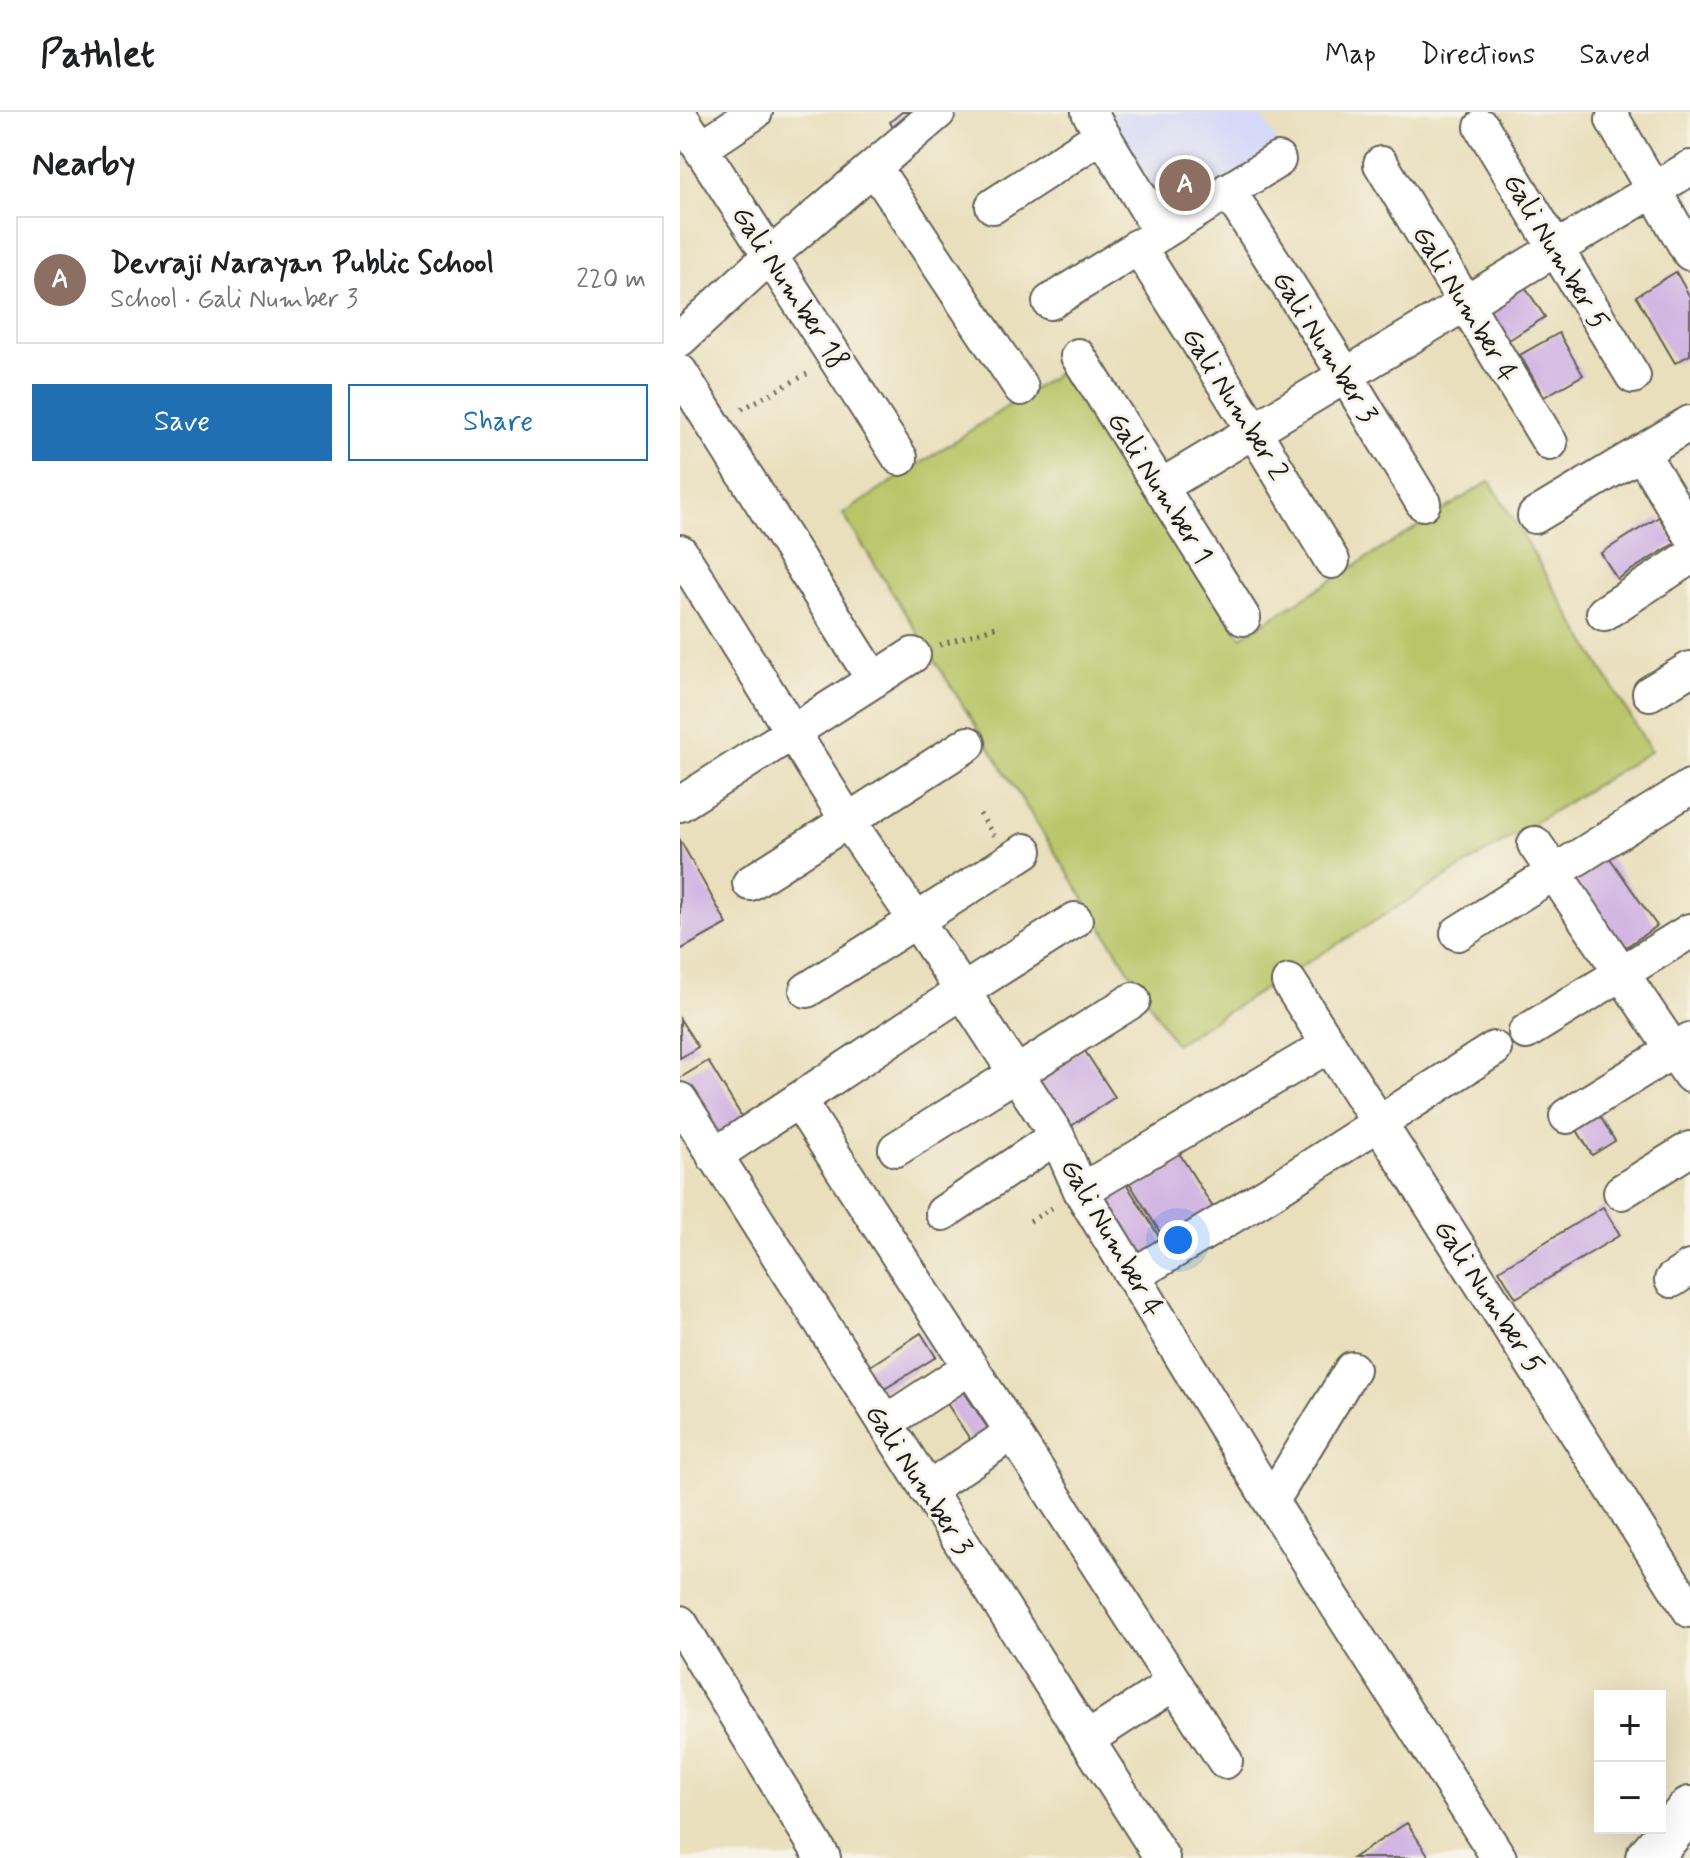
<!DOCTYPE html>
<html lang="en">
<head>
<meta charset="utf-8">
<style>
  body { margin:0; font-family:Mynerve,sans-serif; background:#f6f6f6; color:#202124 }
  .controls { position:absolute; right:24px; bottom:24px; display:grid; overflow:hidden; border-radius:0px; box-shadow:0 8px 32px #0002 }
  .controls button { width:72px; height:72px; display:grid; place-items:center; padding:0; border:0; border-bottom:2px solid #e0e0e0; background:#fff; color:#202124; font:40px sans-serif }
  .you { position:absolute; left:498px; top:1128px; width:28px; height:28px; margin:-20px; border:6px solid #fff; border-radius:50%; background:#1a73e8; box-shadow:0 0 0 12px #1a73e833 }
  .badge { display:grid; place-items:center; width:52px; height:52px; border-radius:50%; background:#1f6fb2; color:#fff; font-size:26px; font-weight:700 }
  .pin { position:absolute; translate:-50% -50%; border:4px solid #fff; box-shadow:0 2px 8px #0006 }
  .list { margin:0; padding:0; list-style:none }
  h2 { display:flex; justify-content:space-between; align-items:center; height:104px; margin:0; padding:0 32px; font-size:34px }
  h2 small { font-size:26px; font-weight:400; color:#757577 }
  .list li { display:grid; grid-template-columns:52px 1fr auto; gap:24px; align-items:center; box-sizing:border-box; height:128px; margin:0 16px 16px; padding:0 16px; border:2px solid #e0e0e0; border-radius:0px }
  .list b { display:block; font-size:30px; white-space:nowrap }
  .list p { margin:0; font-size:26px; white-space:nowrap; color:#757577 }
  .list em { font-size:26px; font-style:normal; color:#757577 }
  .actions { display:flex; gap:16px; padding:24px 32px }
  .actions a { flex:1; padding:18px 0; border:2px solid #1f6fb2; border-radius:0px; text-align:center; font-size:28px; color:#1f6fb2 }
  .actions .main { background:#1f6fb2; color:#fff }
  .map { position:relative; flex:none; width:1010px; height:1746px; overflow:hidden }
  header { display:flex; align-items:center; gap:48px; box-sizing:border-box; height:112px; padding:0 40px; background:#fff; border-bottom:2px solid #e0e0e0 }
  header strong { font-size:38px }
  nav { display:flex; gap:44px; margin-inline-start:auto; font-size:28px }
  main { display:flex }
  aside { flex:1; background:#fff }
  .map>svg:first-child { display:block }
  .built { fill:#d5d8f9 }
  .green { fill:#b9c567; stroke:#6a7042; stroke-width:2 }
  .building { fill:#d2b6e3 }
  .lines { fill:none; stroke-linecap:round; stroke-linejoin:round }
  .minor-casing { stroke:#646054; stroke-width:38 }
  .major-casing { stroke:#646054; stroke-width:48 }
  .path { stroke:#646054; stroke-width:5; stroke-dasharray:2 6; stroke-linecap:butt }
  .minor { stroke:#fff; stroke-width:34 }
  .major { stroke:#fff; stroke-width:44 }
  .labels { text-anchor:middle; stroke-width:6; stroke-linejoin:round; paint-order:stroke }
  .street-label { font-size:28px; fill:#1c1c1c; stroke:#f7f3e8 }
</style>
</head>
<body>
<header>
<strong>Pathlet</strong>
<nav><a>Map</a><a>Directions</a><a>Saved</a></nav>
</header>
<main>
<aside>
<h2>Nearby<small></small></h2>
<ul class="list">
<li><span class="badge" style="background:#8d6e63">A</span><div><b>Devraji Narayan Public School</b><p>School · Gali Number 3</p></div><em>220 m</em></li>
</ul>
<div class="actions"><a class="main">Save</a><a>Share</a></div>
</aside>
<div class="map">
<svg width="1010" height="1746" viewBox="0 0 1010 1746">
  <rect width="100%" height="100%" fill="#f7f3e8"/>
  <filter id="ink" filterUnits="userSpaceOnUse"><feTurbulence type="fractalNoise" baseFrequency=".0125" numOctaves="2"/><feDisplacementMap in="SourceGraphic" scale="16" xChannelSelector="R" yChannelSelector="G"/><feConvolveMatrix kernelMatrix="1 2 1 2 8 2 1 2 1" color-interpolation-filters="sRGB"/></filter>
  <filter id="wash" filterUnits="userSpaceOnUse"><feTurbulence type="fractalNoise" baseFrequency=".006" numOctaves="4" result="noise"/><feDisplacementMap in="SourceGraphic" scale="32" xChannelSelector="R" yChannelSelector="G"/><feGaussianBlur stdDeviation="1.8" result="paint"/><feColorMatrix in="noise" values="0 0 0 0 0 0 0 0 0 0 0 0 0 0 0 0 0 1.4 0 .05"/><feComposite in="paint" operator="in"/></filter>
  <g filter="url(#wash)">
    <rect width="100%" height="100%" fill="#e9dfbc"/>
    <path class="built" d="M422,0H579L602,38L487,108Z"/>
    <path class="green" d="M392,252L561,525L810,369L971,639L495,932L163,402Z"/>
    <g id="blocks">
      <path class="building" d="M222,0H241L216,22L210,10Z
        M996,160L1010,185V243L995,251L956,184Z
        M841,169L865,205L826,230L802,194Z
        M879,221L903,263L864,285L840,243Z
        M979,405L995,431L937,467L921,441Z
        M0,728L47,812L0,838Z
        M925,739L977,814L940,839L889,764Z
        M0,907L18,935L0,946Z
        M403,936L435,985L385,1018L352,969Z
        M28,949L70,1018L41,1037L0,969V966Z
        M914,994L935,1029L912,1043L891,1008Z
        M496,1036L537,1102L488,1133L447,1067Z
        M444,1068L488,1139L456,1158L412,1088Z
        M923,1095L940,1123L836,1186L819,1158Z
        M241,1221L256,1245L198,1281L184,1258Z
        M277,1269L311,1321L293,1332L259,1279Z
        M727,1711L750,1746H673Z"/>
    </g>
  </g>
  <g filter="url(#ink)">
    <use href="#blocks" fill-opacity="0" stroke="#646054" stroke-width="2"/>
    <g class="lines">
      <g class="minor-casing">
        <path id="minor" d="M409,0L480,119
          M0,4L220,346
          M933,8L1010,141
          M802,15L953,264
          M21,36L75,0
          M701,52L870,331
          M194,55L341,276
          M548,78L666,264L743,391
          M313,94L422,23
          M458,134L574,319L652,449
          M370,190L598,48
          M0,227L91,143L258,0
          M398,244L563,506
          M0,260L194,568
          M961,340L1010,421
          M482,374L1010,56
          M855,404L1010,311
          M0,440L168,709L236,808L377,1024L401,1079L591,1390L819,1746
          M924,501L1010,445
          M970,581L1010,557
          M0,692L233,543
          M855,732L1010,963
          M70,771L288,632
          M778,821L1010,675
          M609,870L1010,1498
          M127,878L345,739
          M846,920L1010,819
          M0,988L482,1746
          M118,988L545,1649
          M887,1004L1010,928
          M216,1037L453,888
          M34,1044L269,888L395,808
          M401,1079L649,933
          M941,1080L1010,1037
          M263,1101L377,1024
          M454,1163L590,1081L814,937
          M992,1168L1010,1156
          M205,1311L290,1255
          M247,1378L332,1321
          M591,1390L672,1257
          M0,1511L143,1746
          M406,1628L494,1571"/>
      </g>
      <g class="major-casing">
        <path id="major" d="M968,1746L1010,1697"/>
      </g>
      <path class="path" d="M62,297L127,262
        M260,533L319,514
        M300,702L314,724
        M350,1109L372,1096"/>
      <use href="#minor" class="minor"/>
      <use href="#major" class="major"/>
    </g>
  </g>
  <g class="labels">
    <g class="street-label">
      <text transform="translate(877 139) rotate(59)" y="10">Gali Number 5</text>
      <text transform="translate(111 175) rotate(57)" y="10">Gali Number 18</text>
      <text transform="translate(786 191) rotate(59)" y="10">Gali Number 4</text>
      <text transform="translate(646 234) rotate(58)" y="10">Gali Number 3</text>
      <text transform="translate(556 291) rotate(58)" y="10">Gali Number 2</text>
      <text transform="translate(481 375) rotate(58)" y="10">Gali Number 1</text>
      <text transform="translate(433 1125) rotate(60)" y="10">Gali Number 4</text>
      <text transform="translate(810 1184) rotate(57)" y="10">Gali Number 5</text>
      <text transform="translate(240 1367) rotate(57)" y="10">Gali Number 3</text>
    </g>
  </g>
</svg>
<div class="controls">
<button>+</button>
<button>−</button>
</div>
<div class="you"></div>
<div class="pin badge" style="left:505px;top:73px;background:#8d6e63">A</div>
</div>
</main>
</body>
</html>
